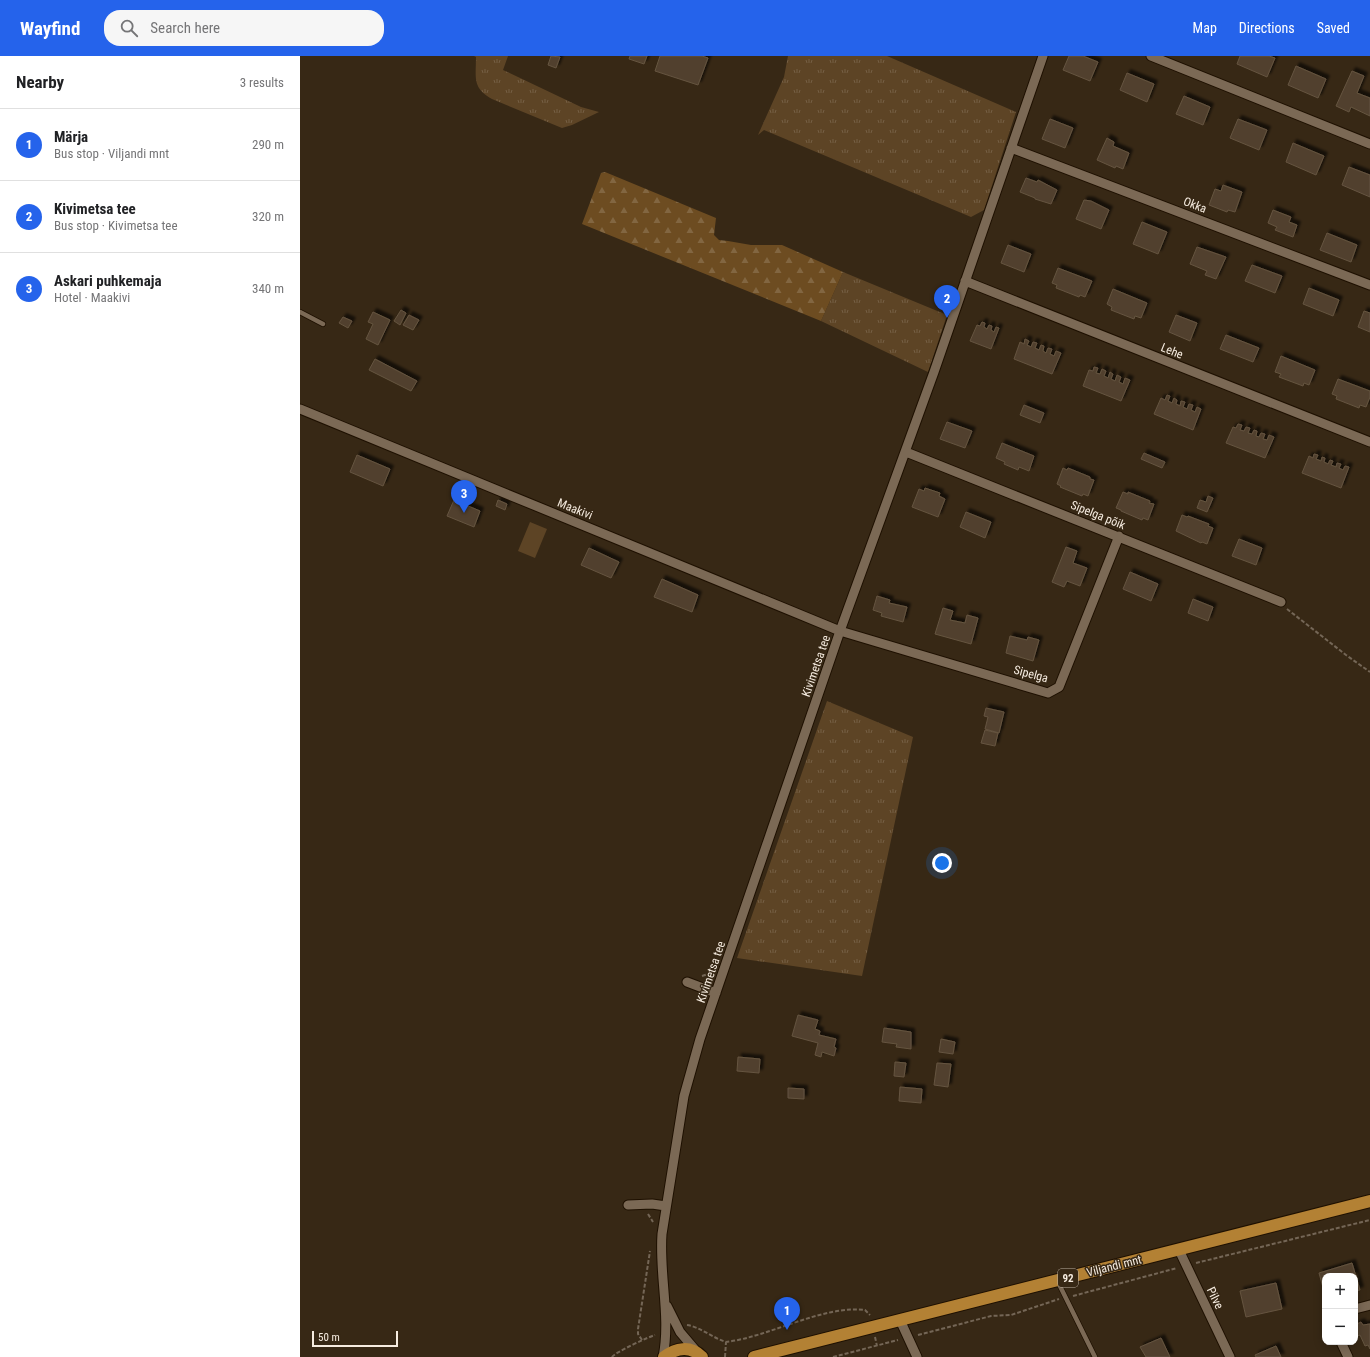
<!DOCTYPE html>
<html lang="en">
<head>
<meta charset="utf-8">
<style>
  body { margin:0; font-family:"Roboto Condensed",sans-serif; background:#f6f6f6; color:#202124 }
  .controls { position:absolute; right:12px; bottom:12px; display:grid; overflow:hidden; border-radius:8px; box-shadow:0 2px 10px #0003 }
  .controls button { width:36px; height:36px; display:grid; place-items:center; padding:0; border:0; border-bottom:1px solid #e0e0e0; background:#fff; color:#202124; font:20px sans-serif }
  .scale { position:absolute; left:12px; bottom:10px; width:86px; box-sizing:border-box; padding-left:4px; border:2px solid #f6ece0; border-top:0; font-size:11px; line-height:14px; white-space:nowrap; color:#f6ece0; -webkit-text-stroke:3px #372815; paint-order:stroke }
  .you { position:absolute; left:642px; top:807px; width:14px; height:14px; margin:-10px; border:3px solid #fff; border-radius:50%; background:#1a73e8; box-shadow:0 0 0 6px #1a73e833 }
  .badge { display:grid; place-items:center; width:26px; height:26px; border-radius:50%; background:#2563eb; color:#fff; font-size:13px; font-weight:700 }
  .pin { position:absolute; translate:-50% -33px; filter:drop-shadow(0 1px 2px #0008) }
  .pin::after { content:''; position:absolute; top:21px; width:14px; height:12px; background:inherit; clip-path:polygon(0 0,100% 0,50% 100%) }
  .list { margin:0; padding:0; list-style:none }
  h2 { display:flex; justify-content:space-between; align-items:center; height:52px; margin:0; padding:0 16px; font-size:17px }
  h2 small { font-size:13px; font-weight:400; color:#757577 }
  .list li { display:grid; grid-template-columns:26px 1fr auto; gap:12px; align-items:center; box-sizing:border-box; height:72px; padding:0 16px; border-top:1px solid #e0e0e0 }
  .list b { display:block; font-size:15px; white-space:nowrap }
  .list p { margin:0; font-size:13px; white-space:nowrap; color:#757577 }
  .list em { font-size:13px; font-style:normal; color:#757577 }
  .icon { flex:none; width:22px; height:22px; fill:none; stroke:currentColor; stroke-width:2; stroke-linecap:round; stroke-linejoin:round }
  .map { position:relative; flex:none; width:1070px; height:1301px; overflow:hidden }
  header { display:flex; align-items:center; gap:24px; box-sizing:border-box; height:56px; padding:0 20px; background:#2563eb; color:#fff }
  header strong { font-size:19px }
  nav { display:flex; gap:22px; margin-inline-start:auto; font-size:14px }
  .search { width:280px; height:36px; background:#f6f6f6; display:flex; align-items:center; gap:10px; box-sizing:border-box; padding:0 14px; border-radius:16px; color:#757577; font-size:15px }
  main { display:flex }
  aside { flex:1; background:#fff }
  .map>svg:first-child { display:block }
  .grass { fill:url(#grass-tufts) }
  .forest { fill:url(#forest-firs) }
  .pitch { fill:#5d4425 }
  .building { fill:#51412e; stroke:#655440; filter:url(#shadow) }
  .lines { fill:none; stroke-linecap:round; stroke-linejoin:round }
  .lane-casing { stroke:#1e1001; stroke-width:6 }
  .street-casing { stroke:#1e1001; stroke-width:11 }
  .primary-casing { stroke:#1e1001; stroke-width:14 }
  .path { stroke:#746656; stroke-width:2; stroke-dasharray:4 2; stroke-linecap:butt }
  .lane { stroke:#7b6955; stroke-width:4.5 }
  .street { stroke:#7b6955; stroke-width:9 }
  .primary { stroke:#b38134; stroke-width:12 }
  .labels { text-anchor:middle; stroke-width:3; stroke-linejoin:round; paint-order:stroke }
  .shield { fill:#372815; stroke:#bdb1a3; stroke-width:1 }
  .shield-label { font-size:11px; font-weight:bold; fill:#f6ece0 }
  .street-label { font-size:12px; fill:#f6ece0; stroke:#372815 }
</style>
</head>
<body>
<header>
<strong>Wayfind</strong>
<div class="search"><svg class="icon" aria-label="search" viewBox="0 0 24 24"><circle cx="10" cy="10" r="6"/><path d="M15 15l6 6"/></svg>Search here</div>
<nav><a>Map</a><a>Directions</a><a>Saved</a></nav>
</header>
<main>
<aside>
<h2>Nearby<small>3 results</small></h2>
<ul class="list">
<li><span class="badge">1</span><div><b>Märja</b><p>Bus stop · Viljandi mnt</p></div><em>290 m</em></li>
<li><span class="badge">2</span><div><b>Kivimetsa tee</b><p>Bus stop · Kivimetsa tee</p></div><em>320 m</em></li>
<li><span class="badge">3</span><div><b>Askari puhkemaja</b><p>Hotel · Maakivi</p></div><em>340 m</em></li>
</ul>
</aside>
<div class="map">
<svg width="1070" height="1301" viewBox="0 0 1070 1301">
  <defs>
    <pattern id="grass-tufts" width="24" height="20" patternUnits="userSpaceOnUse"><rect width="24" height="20" fill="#5d4425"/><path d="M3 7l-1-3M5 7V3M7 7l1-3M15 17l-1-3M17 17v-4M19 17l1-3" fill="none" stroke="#755f44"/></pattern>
    <pattern id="forest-firs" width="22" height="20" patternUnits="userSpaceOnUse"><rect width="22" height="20" fill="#6d4c21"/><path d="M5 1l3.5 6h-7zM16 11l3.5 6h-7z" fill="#826641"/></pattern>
    <filter id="shadow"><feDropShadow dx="3.5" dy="-3.5" stdDeviation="1" flood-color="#0009"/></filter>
  </defs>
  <rect width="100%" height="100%" fill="#372815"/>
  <path class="grass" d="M174,0H208L203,14L281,51L299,56L272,69L262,72L192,43C172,32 176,22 176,1Z
    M488,0H587L716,56L684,154L671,161L464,74L458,79L484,21Z
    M543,216L647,259L628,316L521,265Z
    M527,645L613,681L562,920L437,902Z"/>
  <path class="forest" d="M305,116L416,162L414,179L419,184L428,185L451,189H482L543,216L521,265L282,168L301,117Z"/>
  <path class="pitch" d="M230,466L247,473L235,502L218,495Z"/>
  <path class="building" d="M251,0L260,1L256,12L248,9Z
    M330,0H347L344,8L329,3Z
    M360,0H402L408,2L398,29L355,15Z
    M769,0H783L798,6L790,25L763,14Z
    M940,0H969L975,2L967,21L937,8Z
    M996,10L1026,23L1018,42L988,29Z
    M1052,15L1064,20L1057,37L1070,42V60L1051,51L1049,56L1036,50Z
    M827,17L854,28L847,46L820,34Z
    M884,40L910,51L903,69L876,58Z
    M750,63L773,72L765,92L742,83Z
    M938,63L967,74L959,94L930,82Z
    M807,82L814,86L813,90L829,97L823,113L816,110L815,112L797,104Z
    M993,87L1024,100L1016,119L986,106Z
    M1049,111L1070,119V141L1042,129Z
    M726,122L737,126L738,124L757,134L751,148L735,143V142L720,136Z
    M923,129L942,136L935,156L928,154L927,156L909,149L915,133L921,135Z
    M784,144L791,145L809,154L801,173L776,163Z
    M973,154L991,161L989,166L997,169L993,181L975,174L977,171L968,167Z
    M842,166L867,176L858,198L833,188Z
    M1027,177L1057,189L1051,206L1020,194Z
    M708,189L731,198L724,216L701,207Z
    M897,191L926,201L916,223L905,219L907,215L890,208Z
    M952,209L982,220L975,237L945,225Z
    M758,212L792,225L785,241L780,239L779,241L756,232L757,229L752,227Z
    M1009,232L1039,244L1033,260L1003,248Z
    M813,233L847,247L841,262L835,260L834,263L811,254L812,251L807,248Z
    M101,254L106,257L100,269L94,265Z
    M1064,255L1070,257V276L1058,271Z
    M73,256L90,264L78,289L66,283L73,268L68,266Z
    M109,259L119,264L113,274L103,269Z
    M876,259L897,267L890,285L869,276Z
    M43,261L52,265L48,272L39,267Z
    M682,266L685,267L684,271L687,273L689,269L692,270L691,274L694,276L696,271L699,272L691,293L670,285L677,269L680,270Z
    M926,279L959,292L953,306L920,293Z
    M725,283L729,285L727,289L731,291L733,286L737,287L735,292L739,294L741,289L744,290L743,295L746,297L748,292L752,293L750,298L754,300L756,295L761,297L752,318L714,303L720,286L724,288Z
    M981,300L1015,314L1009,329L1004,327L1003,330L979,321L981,318L975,316Z
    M75,303L117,325L111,335L69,314Z
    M794,311L798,312L796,317L800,318L802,313L806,315L804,320L808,322L810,316L813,318L811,323L815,325L817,319L821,321L819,326L823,328L825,322L830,324L821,345L783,330L789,314L793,315Z
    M1038,323L1070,335V341L1066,351L1060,349L1059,352L1036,343L1037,340L1032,338Z
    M867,339L870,340L868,345L872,347L874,342L877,344L876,348L880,350L881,345L885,346L883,351L887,353L889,348L893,349L891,354L895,356L897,351L901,353L893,374L854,358L861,342L865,344Z
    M724,349L744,357L740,367L720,359Z
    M647,366L672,375L665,392L640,383Z
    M938,368L942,369L940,374L944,375L946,371L950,372L948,377L952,378L954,374L957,375L956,380L959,381L961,377L965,378L963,383L967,384L969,379L974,381L965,402L926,387L933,371L936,372Z
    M702,387L734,400L729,415L719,411L718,414L704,408L705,406L696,402Z
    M844,397L865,406L862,412L841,403Z
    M1014,398L1018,399L1016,403L1021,405L1022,401L1025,402L1024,406L1028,408L1030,404L1033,405L1031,409L1036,411L1037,407L1041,408L1039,412L1043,414L1045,410L1049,411L1041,432L1002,417L1009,400L1013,402Z
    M57,399L90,413L83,430L50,416Z
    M763,412L767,414L768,412L790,421V423L794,424L788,440L783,438L782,440L760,431L761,430L757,428Z
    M625,432L640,437L639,440L645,443L638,461L612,451L619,433L624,435Z
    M823,436L828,438V436L850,445L849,447L854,448L848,464L843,462L842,464L821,455V454L816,452Z
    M908,440L913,442L907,456L897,452L900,444L906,446Z
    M154,444L180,455L174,471L147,460Z
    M198,444L207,448L205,454L196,450Z
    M666,456L691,466L685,482L660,471Z
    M882,459L887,461L888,460L909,468L908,470L913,472L907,488L902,486L901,487L876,475Z
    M939,483L962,492L956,509L932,500Z
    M766,491L777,495L773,507L787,512L780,530L767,525L764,531L752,526Z
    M289,492L319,506L311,522L281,509Z
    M830,516L858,528L851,545L823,533Z
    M362,523L398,539L392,556L354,541Z
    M577,540L590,544L589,547L607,551L603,566L581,560L582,557L573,554Z
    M893,543L913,551L908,565L888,557Z
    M643,552L653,555L650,564L665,567L667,559L678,562L671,588L635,578Z
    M710,580L727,584L728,581L739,584L733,605L706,597Z
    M686,652L704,656L699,677L685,673L688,661L684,660Z
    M685,674L698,677L695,690L681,687Z
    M498,959L518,964L515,973L520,975L519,979L536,983L534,991L536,992L534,1000L522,996L521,1001L515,999L518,987L492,980Z
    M584,972L611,976V993L596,991L597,988L582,986Z
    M641,983L655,986L653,998L639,996Z
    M438,1001L460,1003L459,1017L437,1015Z
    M595,1006L606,1007L604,1021L594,1020Z
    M637,1007L651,1008L648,1031L634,1029Z
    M600,1031L622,1033L621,1047L599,1045Z
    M488,1032L504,1033V1043L488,1042Z
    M1052,1207L1060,1234L1055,1235V1220H1025V1239L1019,1217Z
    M976,1227L982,1253L946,1261L940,1235Z
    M1061,1266L1063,1269L1070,1268V1293L1068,1289L1065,1290L1060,1279L1055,1281V1269Z
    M861,1282L870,1301H846L840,1291Z
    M976,1290L981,1301H956L955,1299Z"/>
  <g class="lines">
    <g class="lane-casing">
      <path id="lane" d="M0,256L23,268
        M757,1224L795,1301"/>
    </g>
    <g class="street-casing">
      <path id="street" d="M851,0L1070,88
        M711,92L1070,229
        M665,225L1070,386
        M0,353L540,575L748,637L759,631L819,480
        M606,396L981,546
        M387,926L416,937
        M328,1149L352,1148L366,1150
        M879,1194L930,1301
        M367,1250L380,1276L397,1296
        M1055,1253L1070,1249
        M600,1264L617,1301
        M1041,1286L1048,1301
        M363,1301C371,1261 359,1219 362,1178L384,1040L400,983L540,575L634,316L743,0"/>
    </g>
    <g class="primary-casing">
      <path id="primary" d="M364,1301C376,1292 390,1289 402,1301
        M454,1301L1070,1145"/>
    </g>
    <path class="path" d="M987,553L1046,599L1070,616
      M402,920L411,917
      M348,1158L353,1166
      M896,1207L1070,1164
      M773,1240L877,1212
      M387,1269C400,1271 413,1282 426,1286C469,1281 522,1249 565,1254L570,1259
      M618,1279L691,1260L711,1259L759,1243
      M575,1281L577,1290
      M342,1284L338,1278V1273L350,1195
      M312,1301C314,1297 348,1281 355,1279
      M425,1301L426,1286
      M533,1301L598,1284"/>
    <use href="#lane" class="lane"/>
    <use href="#street" class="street"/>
    <use href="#primary" class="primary"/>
  </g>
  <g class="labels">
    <rect class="shield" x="758" y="1213" width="20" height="18" rx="3"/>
    <g class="shield-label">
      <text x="768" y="1226">92</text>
    </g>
    <g class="street-label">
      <text transform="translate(895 149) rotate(21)" y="4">Okka</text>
      <text transform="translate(872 295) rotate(22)" y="4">Lehe</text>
      <text transform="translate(275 453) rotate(22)" y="4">Maakivi</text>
      <text transform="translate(798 459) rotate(22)" y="4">Sipelga põik</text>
      <text transform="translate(516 610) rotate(-71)" y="4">Kivimetsa tee</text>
      <text transform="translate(731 618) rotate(15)" y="4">Sipelga</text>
      <text transform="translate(411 916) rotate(-71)" y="4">Kivimetsa tee</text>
      <text transform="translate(814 1210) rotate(-14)" y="4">Viljandi mnt</text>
      <text transform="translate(915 1242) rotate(64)" y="4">Pilve</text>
    </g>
  </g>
</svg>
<div class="controls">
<button>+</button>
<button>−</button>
</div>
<div class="scale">50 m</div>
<div class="you"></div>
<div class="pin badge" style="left:487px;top:1274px">1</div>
<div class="pin badge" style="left:647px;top:262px">2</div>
<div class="pin badge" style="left:164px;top:457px">3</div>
</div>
</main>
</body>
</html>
